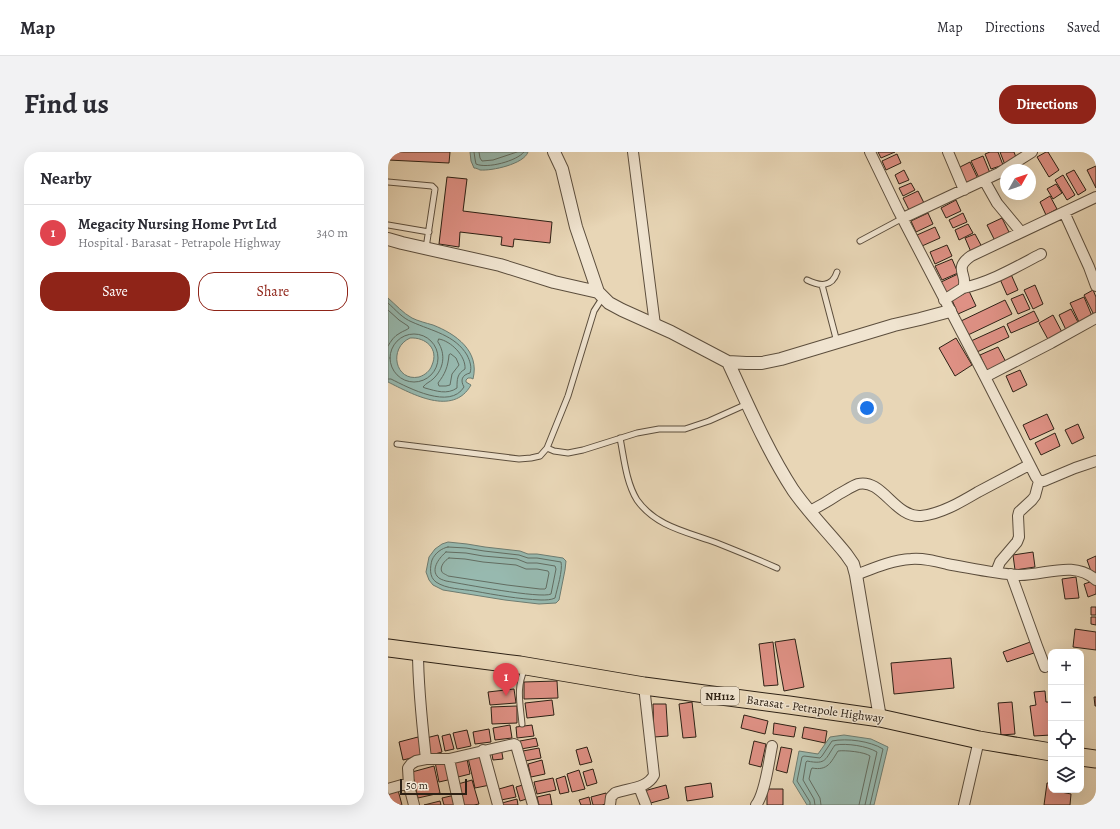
<!DOCTYPE html>
<html lang="en">
<head>
<meta charset="utf-8">
<style>
  body { margin:0; font-family:Alegreya,serif; background:#f2f2f3; color:#2b2b33 }
  .controls { position:absolute; right:12px; bottom:12px; display:grid; overflow:hidden; border-radius:8px; box-shadow:0 4px 16px #0002 }
  .controls button { width:36px; height:36px; display:grid; place-items:center; padding:0; border:0; border-bottom:1px solid #e1e1e2; background:#fff; color:#2b2b33; font:20px sans-serif }
  .compass { position:absolute; left:612px; top:12px; width:36px; height:36px; border-radius:50%; background:#fff; box-shadow:0 4px 16px #0002; rotate:50deg }
  .scale { position:absolute; left:12px; bottom:10px; width:67px; box-sizing:border-box; padding-left:4px; border:2px solid #2d2115; border-top:0; font-size:11px; line-height:14px; white-space:nowrap; color:#2d2115; -webkit-text-stroke:3px #f0e4d0; paint-order:stroke }
  .you { position:absolute; left:479px; top:256px; width:14px; height:14px; margin:-10px; border:3px solid #fff; border-radius:50%; background:#1a73e8; box-shadow:0 0 0 6px #1a73e833 }
  .badge { display:grid; place-items:center; width:26px; height:26px; border-radius:50%; background:#8f2418; color:#fff; font-size:13px; font-weight:700 }
  .pin { position:absolute; translate:-50% -33px; filter:drop-shadow(0 1px 2px #0008) }
  .pin::after { content:''; position:absolute; top:21px; width:14px; height:12px; background:inherit; clip-path:polygon(0 0,100% 0,50% 100%) }
  .list { margin:0; padding:0; list-style:none }
  h2 { display:flex; justify-content:space-between; align-items:center; height:52px; margin:0; padding:0 16px; font-size:17px }
  h2 small { font-size:13px; font-weight:400; color:#7c7c81 }
  .list li { display:grid; grid-template-columns:26px 1fr auto; gap:12px; align-items:center; box-sizing:border-box; height:56px; padding:0 16px; border-top:1px solid #e1e1e2 }
  .list b { display:block; font-size:15px; white-space:nowrap }
  .list p { margin:0; font-size:13px; white-space:nowrap; color:#7c7c81 }
  .list em { font-size:13px; font-style:normal; color:#7c7c81 }
  .actions { display:flex; gap:8px; padding:12px 16px }
  .actions a { flex:1; padding:9px 0; border:1px solid #8f2418; border-radius:16px; text-align:center; font-size:14px; color:#8f2418 }
  .actions .main { background:#8f2418; color:#fff }
  .icon { flex:none; width:22px; height:22px; fill:none; stroke:currentColor; stroke-width:2; stroke-linecap:round; stroke-linejoin:round }
  .map { position:relative; flex:none; width:708px; height:653px; overflow:hidden; border-radius:16px }
  header { display:flex; align-items:center; gap:24px; box-sizing:border-box; height:56px; padding:0 20px; background:#fff; border-bottom:1px solid #e1e1e2 }
  header strong { font-size:19px }
  nav { display:flex; gap:22px; margin-inline-start:auto; font-size:14px }
  .intro { display:flex; align-items:center; justify-content:space-between; box-sizing:border-box; height:96px; padding:0 24px }
  h1 { margin:0; font-size:28px }
  .button { padding:10px 18px; border-radius:16px; background:#8f2418; color:#fff; font-size:14px; font-weight:700 }
  main { display:flex; gap:24px; padding:0 24px }
  aside { flex:1; background:#fff; border-radius:16px; box-shadow:0 4px 16px #0002 }
  .map>svg:first-child { display:block }
  .water { fill:#97b9af; stroke:#6d7c71; fill-rule:evenodd }
  .lines { fill:none; stroke-linecap:round; stroke-linejoin:round }
  .shore { stroke:#626d62; stroke-width:1 }
  .building { fill:#df9185; stroke:#2d2115 }
  .service-casing { stroke:#5c4e3d; stroke-width:7 }
  .minor-casing { stroke:#5c4e3d; stroke-width:12 }
  .tertiary-casing { stroke:#5c4e3d; stroke-width:14 }
  .trunk-casing { stroke:#2d2115; stroke-width:19 }
  .service { stroke:#f0e4d0; stroke-width:5 }
  .minor { stroke:#f0e4d0; stroke-width:10 }
  .tertiary { stroke:#f0e4d0; stroke-width:12 }
  .trunk { stroke:#e8d6b6; stroke-width:17 }
  .labels { text-anchor:middle; stroke-width:3; stroke-linejoin:round; paint-order:stroke }
  .shield { fill:#f0e4d0; stroke:#685c4d; stroke-width:1 }
  .shield-label { font-size:11px; font-weight:bold; fill:#2d2115 }
  .street-label { font-size:12px; fill:#2d2115; stroke:#f0e4d0 }
</style>
</head>
<body>
<header>
<strong>Map</strong>
<nav><a>Map</a><a>Directions</a><a>Saved</a></nav>
</header>
<div class="intro"><h1>Find us</h1><a class="button">Directions</a></div>
<main>
<aside>
<h2>Nearby<small></small></h2>
<ul class="list">
<li><span class="badge" style="background:#e0444e">1</span><div><b>Megacity Nursing Home Pvt Ltd</b><p>Hospital · Barasat - Petrapole Highway</p></div><em>340 m</em></li>
</ul>
<div class="actions"><a class="main">Save</a><a>Share</a></div>
</aside>
<div class="map">
<svg width="708" height="653" viewBox="0 0 708 653">
  <rect width="100%" height="100%" fill="#e8d6b6"/>
  <filter id="stains"><feTurbulence type="fractalNoise" baseFrequency=".005" numOctaves="4"/><feColorMatrix values="0 0 0 0 .2 0 0 0 0 .09 0 0 0 0 .02 0 0 0 .5 -.17"/></filter>
  <radialGradient id="worn" r=".72"><stop offset=".6" stop-color="#630" stop-opacity="0"/><stop offset="1" stop-color="#630" stop-opacity=".3"/></radialGradient>
  <path class="water" d="M82,0H140C136,12 104,19 92,18C90,17 88,16 86,16L83,9Z
    M0,146C8,153 15,161 24,166C30,169 38,171 45,173C68,182 92,199 85,227L83,226H80L78,228V230L83,233C65,265 24,242 0,230ZM22,186C38,185 51,197 44,213C42,219 37,223 31,225C7,230 0,196 22,186Z
    M60,390L79,392L97,395L132,399L140,402H149L175,406L178,409L177,418L171,448L168,451L151,452L117,448L55,438L45,433L41,428L38,420L41,405L47,397L54,392Z
    M456,583L483,587L500,595L486,653H419L405,630L411,599L430,602L442,585Z"/>
  <g class="lines">
    <path class="shore" d="M86,0L87,7L88,12C99,17 129,9 136,0
      M91,0L92,6L94,9L105,8L129,0
      M0,151C8,158 14,166 24,170C44,179 67,183 79,203C82,209 84,215 82,221C74,223 72,228 76,235C62,258 21,236 3,227H0
      M0,158L11,168L20,174L21,176C19,178 15,179 12,181C6,184 3,189 0,194
      M2 206a24 24 0 1 1 48 0a24 24 0 1 1-48 0Z
      M51,187C63,189 78,204 77,217C69,222 69,227 69,236C59,243 48,239 37,236L35,235C38,231 42,230 45,227C56,217 58,202 50,190Z
      M63,202L68,206L71,213L64,222L62,233L58,234H51L50,231C57,222 60,215 61,203Z
      M60,395L78,396L96,399L131,403L140,406H149L173,410C175,418 169,437 167,446C163,448 158,448 153,448C130,447 108,443 86,439C74,437 58,437 48,430C41,425 42,415 44,408C47,401 54,396 60,395Z
      M58,400L78,401L95,404L129,407L139,411H149L167,414L168,417L163,442C153,447 75,432 58,429C55,428 51,427 49,424C43,416 52,405 58,400Z
      M61,406L77,407L95,410L128,413L138,417H149L160,419L161,421L158,436L157,437H152L119,433L60,424C59,423 54,421 54,420C51,415 57,408 61,406Z
      M422,653V650L409,629L414,605L416,604L432,606L434,604L444,589C459,586 482,589 495,597L482,653
      M427,653L426,647L415,628L418,610L419,609C439,613 437,607 447,593C459,591 479,594 489,600L477,653
      M433,653L432,646L421,627L423,618L424,616C440,619 443,610 450,599C457,598 477,600 482,604L471,653"/>
  </g>
  <path class="building" d="M0,0H62L61,11L0,8Z
    M490,0H507L493,6Z
    M602,0H610L615,13L603,17L597,2Z
    M612,0H626L629,8L617,13Z
    M658,0H660L671,18L661,25L649,5Z
    M509,2L513,11L498,18L494,9Z
    M595,4L602,21L591,26L583,9Z
    M582,10L590,27L578,33L570,16Z
    M708,14V36L699,18Z
    M516,18L521,28L511,32L507,23Z
    M686,18L698,38L690,43L678,22Z
    M675,23L687,43L679,48L667,28Z
    M59,25L79,27L75,59L164,70L162,91L126,87L125,95L113,93L114,85L72,80L71,95L51,92Z
    M523,31L527,38L515,44L511,36Z
    M668,32L674,41L665,47L659,37Z
    M530,39L537,53L522,60L515,46Z
    M662,44L669,57L658,63L652,50Z
    M568,48L573,59L558,66L553,56Z
    M540,61L545,72L528,80L523,69Z
    M575,61L579,70L565,76L561,68Z
    M614,66L622,82L607,89L599,73Z
    M580,72L585,81L571,88L567,78Z
    M547,75L552,86L534,94L529,83Z
    M587,82L594,95L583,100L577,86Z
    M559,93L564,104L547,112L542,100Z
    M564,107L570,121L554,128L547,114Z
    M622,120L630,138L619,143L611,125Z
    M570,122L574,133L558,142L551,131Z
    M647,133L655,152L645,157L636,138Z
    M705,138L708,145V162L706,163L696,143Z
    M581,139L588,154L570,162L564,148Z
    M635,142L642,157L630,162L623,147Z
    M696,145L704,164L691,170L682,151Z
    M617,148L624,162L580,183L573,169Z
    M683,157L691,172L678,178L671,163Z
    M646,159L651,169L623,181L619,172Z
    M665,163L676,184L662,191L651,171Z
    M616,174L621,185L589,200L583,189Z
    M568,186L584,213L567,224L551,196Z
    M610,195L619,212L600,221L592,203Z
    M632,218L639,233L625,240L618,224Z
    M659,262L666,277L642,288L635,273Z
    M690,272L696,286L684,292L677,278Z
    M667,281L672,294L653,303L647,291Z
    M645,400L647,415L627,418L625,403Z
    M708,404V421L704,422L699,408Z
    M688,425L691,446L677,447L674,427Z
    M708,428V442L700,445L696,432Z
    M703,455H708V463H703Z
    M703,465H708V473L703,472Z
    M687,477L708,480V498L685,495Z
    M407,487L416,535L396,539L387,490Z
    M645,489L649,500L619,510L615,500Z
    M385,490L390,533L376,534L371,492Z
    M563,506L566,536L506,542L503,511Z
    M169,529L170,546L136,547V530Z
    M126,537L128,551L102,553L100,540Z
    M657,539L658,550H663V583L646,584L642,554L648,553L646,540Z
    M706,545H708V554H707Z
    M164,548L166,563L139,566L137,551Z
    M304,550L308,585L295,586L291,552Z
    M624,550L627,582L613,583L610,551Z
    M265,552H278L280,584L266,585Z
    M129,554V571L104,572L103,555Z
    M356,563L380,569L377,582L353,576Z
    M386,571L408,575L406,585L385,582Z
    M122,573L124,586L107,588L105,576Z
    M144,573L146,584L129,586L128,575Z
    M416,575L439,579L437,591L414,586Z
    M101,577L103,590L87,592L85,580Z
    M79,578L83,594L69,597L65,581Z
    M62,582L66,597L57,599L54,584Z
    M50,583L54,600L43,603L38,586Z
    M30,585L35,603L15,608L11,590Z
    M148,586L150,594L133,597L132,589Z
    M366,589L378,592L373,615L361,612Z
    M113,595L115,607L105,608L103,597Z
    M199,595L204,610L192,613L188,598Z
    M393,595L404,597L399,621L388,618Z
    M151,596L153,606L137,609L135,599Z
    M95,602L102,633L87,636L80,606Z
    M59,607L64,627L51,630L47,610Z
    M79,607L82,622L70,625L66,610Z
    M154,608L157,622L143,625L140,612Z
    M46,614L52,641L30,646L24,620Z
    M205,617L209,631L199,634L195,620Z
    M191,618L197,637L184,640L179,622Z
    M177,624L181,640L172,642L168,627Z
    M165,626L168,638L149,642L146,630Z
    M84,628L91,652L86,653H76L70,632Z
    M323,631L325,645L299,649L297,635Z
    M659,631H663V638H673V640L683,642L682,653H656Z
    M138,632L142,646L132,649L128,635Z
    M125,633L128,645L113,648L111,637Z
    M278,633L281,646L259,652L256,639Z
    M379,637H395V653H379Z
    M10,638L14,653H0V641Z
    M218,641L221,651L214,653H205L203,645Z
    M162,642L164,653H151L149,645Z
    M67,643L69,653H56L54,646Z
    M201,645L203,653H193L191,648Z
    M129,647L130,653H115L114,651Z
    M52,649L53,653H36Z"/>
  <g class="lines">
    <g class="service-casing">
      <path id="service" d="M0,30L44,34L47,37L38,96
        M0,73L41,80
        M472,89L515,66
        M419,128C431,134 444,136 449,120
        M434,133L449,190
        M232,286C236,306 238,330 249,348C268,375 300,380 329,391C349,399 369,407 389,416
        M9,292L131,307L143,306L152,304L159,296L180,244L206,159L215,145
        M159,296L166,299L180,301L195,298L249,281L271,277H297L321,269L359,252
        M134,572C132,550 128,536 137,516"/>
    </g>
    <g class="minor-casing">
      <path id="minor" d="M245,0L267,173
        M482,0L510,58L597,225L648,325L651,329H656L687,316L708,309
        M560,0L576,38
        M596,28L609,51L633,80
        M676,60L701,115L708,134
        M515,66L611,21L644,0
        M575,136C603,130 628,115 653,102
        M556,148L575,136C581,123 564,117 583,104L708,45
        M597,225L663,191L708,166
        M422,359C432,354 442,348 451,342C457,339 464,334 470,332C494,326 507,366 533,364C553,362 573,350 590,340C607,331 624,322 641,313
        M608,420L612,410L629,390L631,385L630,364L631,360L644,348L647,344L651,329
        M623,422L649,494L657,515
        M468,423C486,416 504,408 523,407C536,406 547,409 559,412C583,416 608,422 632,423C658,423 686,408 708,428
        M30,500C30,536 34,571 38,607
        M95,598L110,653
        M61,607L71,653
        M251,635L258,653
        M0,637L21,631
        M26,653L21,634L20,616L23,612L28,609L38,607H61L126,592L128,593L145,653
        M222,653L223,645L227,641C240,636 259,637 266,623L256,534
        M368,653C377,642 381,609 384,594
        M576,653L591,588"/>
    </g>
    <g class="tertiary-casing">
      <path id="tertiary" d="M166,0L174,17L188,75L210,140L221,151L234,158L283,180L340,210L358,211H374L393,207L506,173L532,167L562,159
        M0,87L14,91L112,113L166,130L210,140
        M340,210C360,253 379,298 405,338C421,361 441,381 458,402L465,412L468,423L492,566"/>
    </g>
    <g class="trunk-casing">
      <path id="trunk" d="M0,496L132,513L256,534L401,553L492,566L591,588L663,600
        M693,605L708,607"/>
    </g>
    <use href="#service" class="service"/>
    <use href="#minor" class="minor"/>
    <use href="#tertiary" class="tertiary"/>
    <use href="#trunk" class="trunk"/>
  </g>
  <g class="labels">
    <rect class="shield" x="313" y="535" width="38" height="18" rx="3"/>
    <g class="shield-label">
      <text x="332" y="548">NH112</text>
    </g>
    <g class="street-label">
      <text transform="translate(427 557) rotate(8)" y="4">Barasat - Petrapole Highway</text>
    </g>
  </g>
  <rect width="100%" height="100%" filter="url(#stains)"/>
  <rect width="100%" height="100%" fill="url(#worn)"/>
</svg>
<div class="controls">
<button>+</button>
<button>−</button>
<button><svg class="icon" aria-label="locate" viewBox="0 0 24 24"><circle cx="12" cy="12" r="6"/><path d="M12 2v4M12 18v4M2 12h4M18 12h4"/></svg></button>
<button><svg class="icon" aria-label="layers" viewBox="0 0 24 24"><path d="M12 4l9 5-9 5-9-5zM3 14l9 5 9-5"/></svg></button>
</div>
<svg class="compass" viewBox="-18 -18 36 36"><path d="M0-13l5 13h-10z" fill="#e53935"/><path d="M0 13l5-13h-10z" fill="#7c7c81"/></svg>
<div class="scale">50 m</div>
<div class="you"></div>
<div class="pin badge" style="left:118px;top:544px;background:#e0444e">1</div>
</div>
</main>
</body>
</html>
